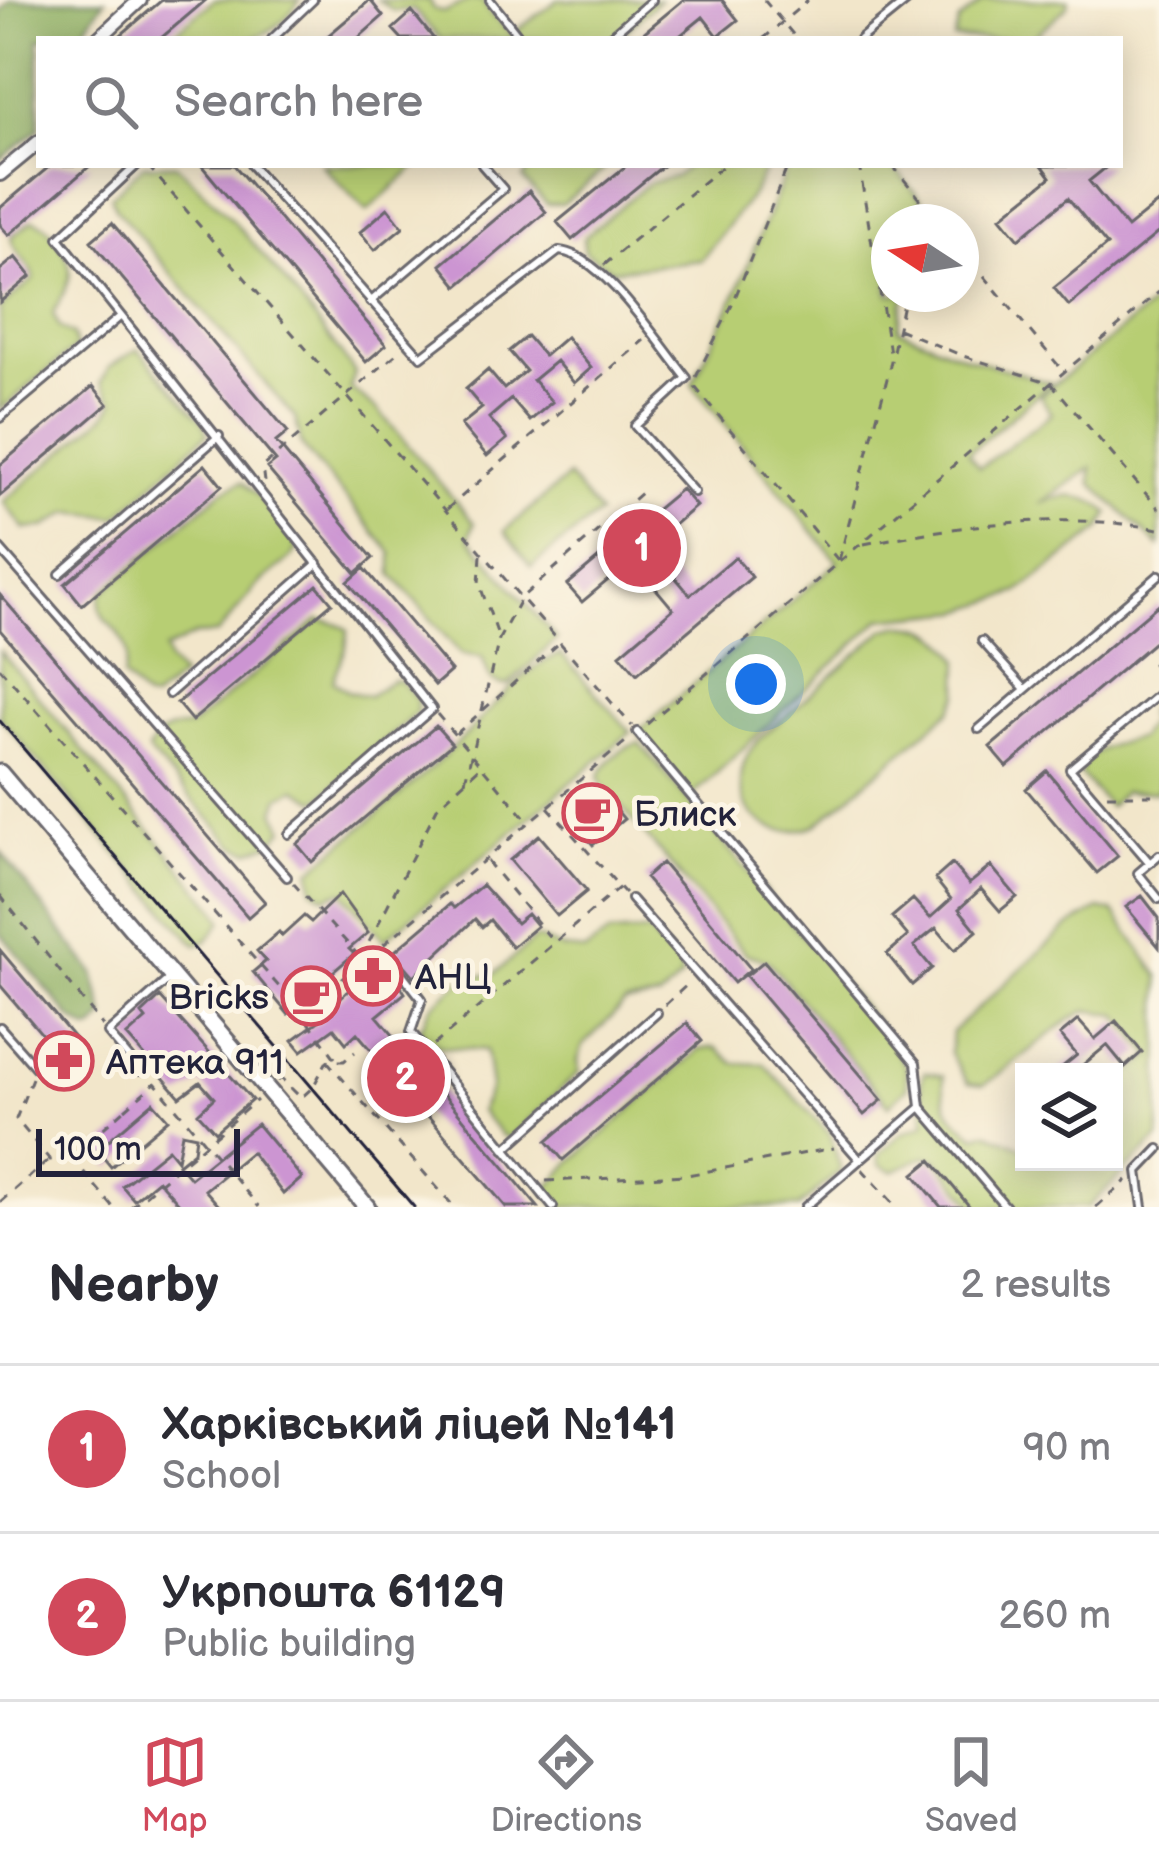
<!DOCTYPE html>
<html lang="en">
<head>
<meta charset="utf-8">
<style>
  body { margin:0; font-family:"Balsamiq Sans",sans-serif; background:#f7f7f7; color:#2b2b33 }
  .controls { position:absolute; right:36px; bottom:36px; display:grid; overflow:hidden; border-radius:0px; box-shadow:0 6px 30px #0003 }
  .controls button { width:108px; height:108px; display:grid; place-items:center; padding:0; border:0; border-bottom:3px solid #e1e1e2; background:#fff; color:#2b2b33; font:60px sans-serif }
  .compass { position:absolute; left:871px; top:204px; width:108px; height:108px; border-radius:50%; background:#fff; box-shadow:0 6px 30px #0003; rotate:282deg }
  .scale { position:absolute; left:36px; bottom:30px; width:204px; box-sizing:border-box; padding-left:12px; border:6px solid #22223b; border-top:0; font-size:33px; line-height:42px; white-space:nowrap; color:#22223b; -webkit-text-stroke:9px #fcf5e5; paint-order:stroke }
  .you { position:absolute; left:756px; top:684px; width:42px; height:42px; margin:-30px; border:9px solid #fff; border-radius:50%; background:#1a73e8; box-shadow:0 0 0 18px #1a73e833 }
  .badge { display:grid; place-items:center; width:78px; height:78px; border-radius:50%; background:#d1495b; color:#fff; font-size:39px; font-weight:700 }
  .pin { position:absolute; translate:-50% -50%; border:6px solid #fff; box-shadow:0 3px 12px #0006 }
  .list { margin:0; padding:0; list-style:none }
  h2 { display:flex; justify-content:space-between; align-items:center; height:156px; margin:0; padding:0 48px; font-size:51px }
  h2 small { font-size:39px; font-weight:400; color:#7c7c81 }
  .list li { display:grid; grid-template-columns:78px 1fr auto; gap:36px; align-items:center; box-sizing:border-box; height:168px; padding:0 48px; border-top:3px solid #e1e1e2 }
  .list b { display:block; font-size:45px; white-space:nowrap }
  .list p { margin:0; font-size:39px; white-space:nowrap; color:#7c7c81 }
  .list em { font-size:39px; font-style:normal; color:#7c7c81 }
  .icon { flex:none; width:66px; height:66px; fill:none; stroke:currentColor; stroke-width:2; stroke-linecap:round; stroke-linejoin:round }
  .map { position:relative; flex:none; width:1159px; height:1207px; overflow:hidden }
  .search { position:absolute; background:#fff; box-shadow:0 6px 30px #0003; left:36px; right:36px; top:36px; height:132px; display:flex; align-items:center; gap:30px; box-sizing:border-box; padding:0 42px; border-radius:0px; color:#7c7c81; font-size:45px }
  .sheet { height:492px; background:#fff }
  nav { display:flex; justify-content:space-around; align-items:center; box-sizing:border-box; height:168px; border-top:3px solid #e1e1e2; background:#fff; font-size:33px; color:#7c7c81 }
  nav a { display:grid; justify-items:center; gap:6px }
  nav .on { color:#d1495b }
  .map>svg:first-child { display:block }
  .green { fill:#b7ce73; stroke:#6c7857; stroke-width:3 }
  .forest { fill:#91b165; stroke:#5a6a50; stroke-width:3 }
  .building { fill:#cc95d2 }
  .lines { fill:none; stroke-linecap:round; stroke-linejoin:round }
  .service-casing { stroke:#6b676d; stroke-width:12 }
  .minor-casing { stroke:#6b676d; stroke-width:18 }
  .tertiary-casing { stroke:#6b676d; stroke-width:21 }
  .path { stroke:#6b676d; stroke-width:3; stroke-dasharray:9 9; stroke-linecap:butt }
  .service { stroke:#fff; stroke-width:6 }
  .minor { stroke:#fff; stroke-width:12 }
  .tertiary { stroke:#fff; stroke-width:15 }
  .tram { stroke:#22223b; stroke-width:3 }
  .labels { text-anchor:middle; stroke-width:10; stroke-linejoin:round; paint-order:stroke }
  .poi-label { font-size:36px; fill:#22223b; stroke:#fcf5e5; text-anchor:start }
</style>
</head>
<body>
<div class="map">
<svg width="1159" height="1207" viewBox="0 0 1159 1207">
  <rect width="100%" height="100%" fill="#fcf5e5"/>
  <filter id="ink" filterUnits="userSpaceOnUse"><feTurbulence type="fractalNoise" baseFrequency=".00833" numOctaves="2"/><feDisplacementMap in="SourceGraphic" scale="24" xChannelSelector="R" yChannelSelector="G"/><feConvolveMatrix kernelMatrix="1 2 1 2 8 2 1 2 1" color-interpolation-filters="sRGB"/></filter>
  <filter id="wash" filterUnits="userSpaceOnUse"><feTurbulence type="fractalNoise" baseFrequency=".004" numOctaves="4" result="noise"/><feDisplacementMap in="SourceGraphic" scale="48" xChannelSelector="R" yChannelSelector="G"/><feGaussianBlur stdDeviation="2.7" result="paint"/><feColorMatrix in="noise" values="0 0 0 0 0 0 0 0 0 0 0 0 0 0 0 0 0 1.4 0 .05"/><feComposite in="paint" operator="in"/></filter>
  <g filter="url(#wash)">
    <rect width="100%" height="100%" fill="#f2e6ca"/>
    <path class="green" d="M214,0H300C265,54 225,39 167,39Z
      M378,0H429L434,9L444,12L469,0H482L491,15L512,34L558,0H659L617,39H440L413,9L394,11Z
      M984,0H1069L1068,6L1031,39H954L959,21Z
      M144,165H176C239,221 305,304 355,373L350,388L378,410L474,523L469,538L557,639L508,685C489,686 488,673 482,657L461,654L392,574V553L302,446L295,418L117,210L111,196Z
      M322,165H418L367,211Z
      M532,165H609L563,204H547L523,179Z
      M689,165H767L754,192L701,260L612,270L584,251V237L647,184L676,176Z
      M788,165H892L923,202L919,222H889V294H905L898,329L963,356L1051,383L968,453L979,468L1052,414L1040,396L1159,299V546L1091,483V468L1040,504C1063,493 1089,493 1109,513L1101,529L1019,592L962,611L881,619L691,797L637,732L838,562L692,384L736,294Z
      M33,220C46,224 49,228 56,239C79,272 70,280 53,314L60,328L73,335L76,347L0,410V308L34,279C32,262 13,254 11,237Z
      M138,349L203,422L208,433L117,517L70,512L45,527L25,529L3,502L106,415L114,402L101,382L109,367Z
      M568,477L599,514L531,567L504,531Z
      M242,482L261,499L298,546L293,556L259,584L217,634L195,635L165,650L168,661L181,676L153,700L145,699L123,677C125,666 129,655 125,646C117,622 93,622 102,593L222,491Z
      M319,620L339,624L348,630L346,648L333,681L349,692L369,696L392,680L400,681L417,700V712L317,801L296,789L280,797L275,811L284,829L272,843L249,851L234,845L148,751C156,732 171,727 190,727Z
      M902,625C929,625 945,637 960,660L959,694L951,710L816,825C793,834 774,834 755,817C737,800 737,768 752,748C762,734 780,722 793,710C824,683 854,656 885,629Z
      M0,651L215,908L222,921L207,941L197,944L190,939L0,717Z
      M561,654L631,732L384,940L342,891L326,897L313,889L311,870C359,829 409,790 455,746C484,719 523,666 561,654Z
      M1159,702V792H1123L1109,807L1080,774C1087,748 1116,743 1139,738L1148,722L1147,711Z
      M639,743L884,1032L906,1067L907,1088L889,1105L768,961L746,954L603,785L599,777C606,761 622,747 639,743Z
      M1099,909L1114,912L1159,976V1138L1088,1207H976L937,1160L926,1156L893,1171L880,1165L878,1155L902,1133L925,1124L921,1082L925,1072L943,1076C944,1114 950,1113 976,1136L987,1132L1024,1148V1162H1114V1087L1151,1056L1118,1015C1109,1014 1097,1010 1088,1011C1067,1015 1010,1070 983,1085L968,1083L950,1054L952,1032L1066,928Z
      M648,932L679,963L682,977L660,998L625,1004L583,1045L578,1060L579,1072L510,1138L502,1136L480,1111L491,1087L486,1050L440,1047L418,1033L431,1007L466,976L493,975L536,938L564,949L585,951L609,934Z
      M715,1047L734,1063L764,1064L830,1134L841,1170L799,1207H559L545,1192L571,1162L699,1050Z"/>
    <path class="forest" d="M10,0H105L77,39H39V129L0,160V12Z
      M0,851L94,973L105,1016L95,1028L89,1030L71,1018L0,933Z"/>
    <g id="blocks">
      <path class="building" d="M162,0H206L160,39H116Z
        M370,0L383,16L357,39H324Z
        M683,0H722L738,20L718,36L703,17L676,39H636Z
        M412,12L434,39H402L393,29Z
        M51,165H91L9,235L0,225V208Z
        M201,165H234L386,345L366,362Z
        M627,165H664L572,240L557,222Z
        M1042,165H1109L1089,181L1127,228L1159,202V232L1069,306L1054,288L1107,245L1068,198L1019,239L1001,217L1051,177Z
        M529,191L546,212L458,286L441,265Z
        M388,208L403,227L375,250L360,232Z
        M112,223L288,432L276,442L373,558L356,573L267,468L276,461L91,241Z
        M16,257L31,276L0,302V270Z
        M527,336L544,356L566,337L591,368L574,383L556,361L533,380L552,402L530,421L511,399L489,418L507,439L487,456L461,425L482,408L466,389L488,370L504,389L526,371L509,351Z
        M93,386L108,404L0,496V465Z
        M205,465L222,486L82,605L65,584Z
        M681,489L696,506L649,546L690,595L735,557L752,577L637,674L620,654L673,609L632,560L582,602L567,585L617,543L609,533L626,519L634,528Z
        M364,568L451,671L435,685L348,582Z
        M317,585L332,603L192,721L177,703Z
        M0,595L265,902L248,917L0,630Z
        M1159,604V638L1007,767L990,747Z
        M436,726L452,744L312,862L297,844Z
        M1047,771L1118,856L1097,873L1026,789Z
        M600,790L624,819L593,845L569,816Z
        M539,835L587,891L557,916L510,860Z
        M662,863L751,969L734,983L645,878Z
        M952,864L969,884L991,866L1017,897L1000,911L981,889L959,909L977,931L955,950L936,928L914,946L932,968L912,985L887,954L908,936L892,917L913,899L930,918L951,899L935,879Z
        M482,885L516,923L527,914L537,926L512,947L490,920L482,927L475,919L414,976L402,962L393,960L390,969L405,993L377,1016L538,1207H506L357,1033L346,1043L334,1028L302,1051L293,1040L324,1017L321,1014L450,904L454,908Z
        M340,894L368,933L349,949L354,954L313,989L317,995L288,1014L253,972L266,961L257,951L279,932L282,936L304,916L311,922Z
        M1142,896L1159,918V947L1126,907Z
        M0,950L86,1052L69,1066L0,985Z
        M764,961L882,1100L864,1115L746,976Z
        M160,997L252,1100L215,1132L198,1113L214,1098L200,1082L180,1097L127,1036L146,1019L142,1014Z
        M1078,1020L1095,1039L1116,1021L1142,1052L1125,1067L1107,1045L1084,1064L1091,1072H1056L1077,1055L1060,1035Z
        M687,1023L702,1041L563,1160L547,1141Z
        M153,1102L168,1119L111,1167L97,1150Z
        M257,1124L302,1178L283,1194L251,1152L205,1190L220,1207H182L158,1180L134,1200L122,1186L168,1149L177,1160L182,1133L196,1136L194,1151L178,1164L190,1178Z
        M931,1160L950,1183L970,1207H941L914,1174Z"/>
    </g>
  </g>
  <g filter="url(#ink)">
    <use href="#blocks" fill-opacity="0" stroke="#6b676d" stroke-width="3"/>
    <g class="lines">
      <g class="service-casing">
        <path id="service" d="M490,0L521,39
          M272,39L313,0
          M607,39L652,0
          M860,39L908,0
          M251,165L421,357L559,251C602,254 659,344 687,378L635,426L694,492
          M370,302L503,189L482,165
          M121,316L432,709L289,834
          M0,418L121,316L59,238L137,165
          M0,549L287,877
          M60,574L219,436
          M982,641L1025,689
          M169,694L318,563
          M979,729L1159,575
          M637,732L916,1063L921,1107
          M1159,855L1138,873L1159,899
          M1150,863L1070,769L1159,694
          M631,899L860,1160
          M397,967L422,999L411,1032L553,1207
          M0,1027L36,1068
          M140,1071L108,1033L169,979
          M505,1149L657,1013
          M805,1207L921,1107L1006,1207
          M1143,1207L1138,1171L1159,1149"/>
      </g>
      <g class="minor-casing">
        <path id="minor" d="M98,39L140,0
          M0,174L39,142"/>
      </g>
      <g class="tertiary-casing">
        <path id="tertiary" d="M0,773L367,1207"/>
      </g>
      <path class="path" d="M764,0L797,39
        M763,39L808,0
        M859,165L890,353
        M892,165L939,222
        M148,166L632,726
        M919,222L923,204
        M961,248L1063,371
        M604,265L724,165
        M898,329L963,356L1051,383L1159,509
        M696,377L733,303L788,165
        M695,387L838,560
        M265,482L263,466L400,351
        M447,509L644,340
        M864,544C964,525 1057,511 1159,529
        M481,555L479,583L499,638
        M839,560L888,375L905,294
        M1159,659L1152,665L1159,673
        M0,668L302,1013
        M437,714L528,821
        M647,724L1159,292
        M456,734L557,645
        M465,781L499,639L521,598L642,492
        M1107,795H1159
        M548,807L625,893
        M487,861L553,941
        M293,883L359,956
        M0,895L103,1026
        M361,958L438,806L481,766
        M665,1005L689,983
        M434,1045L620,887
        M335,1058L302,1013L630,738
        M327,1061L454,1207
        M32,1078L16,1119L50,1160L71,1157L124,1110L119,1104
        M278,1081L281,1078L301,1098L313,1087L327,1061H344L355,1052
        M125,1109L155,1083L259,1207
        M72,1158L113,1207
        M862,1169L893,1203
        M546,1181L687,1175L834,1148
        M0,1202L49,1160
        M131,1207L257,1100
        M1096,1207L1127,1180"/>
      <use href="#service" class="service"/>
      <use href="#minor" class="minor"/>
      <use href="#tertiary" class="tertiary"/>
      <path class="tram" d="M0,721L414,1207"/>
    </g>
  </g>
  <defs>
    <g id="cafe-ring" transform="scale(3)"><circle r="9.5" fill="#fcf5e5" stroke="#d1495b" stroke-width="1.5"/><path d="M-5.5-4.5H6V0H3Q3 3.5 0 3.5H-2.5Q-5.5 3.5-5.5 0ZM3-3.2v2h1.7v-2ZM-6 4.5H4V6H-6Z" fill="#d1495b"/></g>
    <g id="pharmacy-ring" transform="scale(3)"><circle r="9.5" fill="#fcf5e5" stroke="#d1495b" stroke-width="1.5"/><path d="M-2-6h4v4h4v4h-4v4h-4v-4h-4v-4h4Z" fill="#d1495b"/></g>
  </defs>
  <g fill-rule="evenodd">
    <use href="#cafe-ring" x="592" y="813"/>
    <use href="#pharmacy-ring" x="373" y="976"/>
    <use href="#cafe-ring" x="311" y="996"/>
    <use href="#pharmacy-ring" x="64" y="1061"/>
  </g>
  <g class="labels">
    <g class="poi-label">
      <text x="634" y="826">Блиск</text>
      <text x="415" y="989">АНЦ</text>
      <text x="269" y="1009" text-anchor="end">Bricks</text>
      <text x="106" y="1074">Аптека 911</text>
    </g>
  </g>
</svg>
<div class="controls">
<button><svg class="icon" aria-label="layers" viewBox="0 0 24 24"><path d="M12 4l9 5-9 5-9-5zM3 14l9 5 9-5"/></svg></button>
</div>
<svg class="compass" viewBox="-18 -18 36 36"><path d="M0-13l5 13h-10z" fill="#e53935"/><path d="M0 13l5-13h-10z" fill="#7c7c81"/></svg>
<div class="scale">100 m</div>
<div class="you"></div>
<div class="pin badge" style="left:642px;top:548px">1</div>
<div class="pin badge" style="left:406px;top:1078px">2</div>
<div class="search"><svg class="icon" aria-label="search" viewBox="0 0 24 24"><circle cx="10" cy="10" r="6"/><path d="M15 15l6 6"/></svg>Search here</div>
</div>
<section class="sheet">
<h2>Nearby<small>2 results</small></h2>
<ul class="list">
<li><span class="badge">1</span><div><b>Харківський ліцей №141</b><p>School</p></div><em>90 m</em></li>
<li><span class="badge">2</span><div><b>Укрпошта 61129</b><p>Public building</p></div><em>260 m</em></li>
</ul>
</section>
<nav>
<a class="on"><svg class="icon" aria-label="map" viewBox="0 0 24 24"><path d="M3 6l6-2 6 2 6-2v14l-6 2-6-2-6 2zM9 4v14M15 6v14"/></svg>Map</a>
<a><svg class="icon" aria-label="directions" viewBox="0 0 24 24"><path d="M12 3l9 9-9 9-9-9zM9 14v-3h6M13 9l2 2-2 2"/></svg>Directions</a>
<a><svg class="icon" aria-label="saved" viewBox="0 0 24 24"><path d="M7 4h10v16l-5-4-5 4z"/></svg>Saved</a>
</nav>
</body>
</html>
